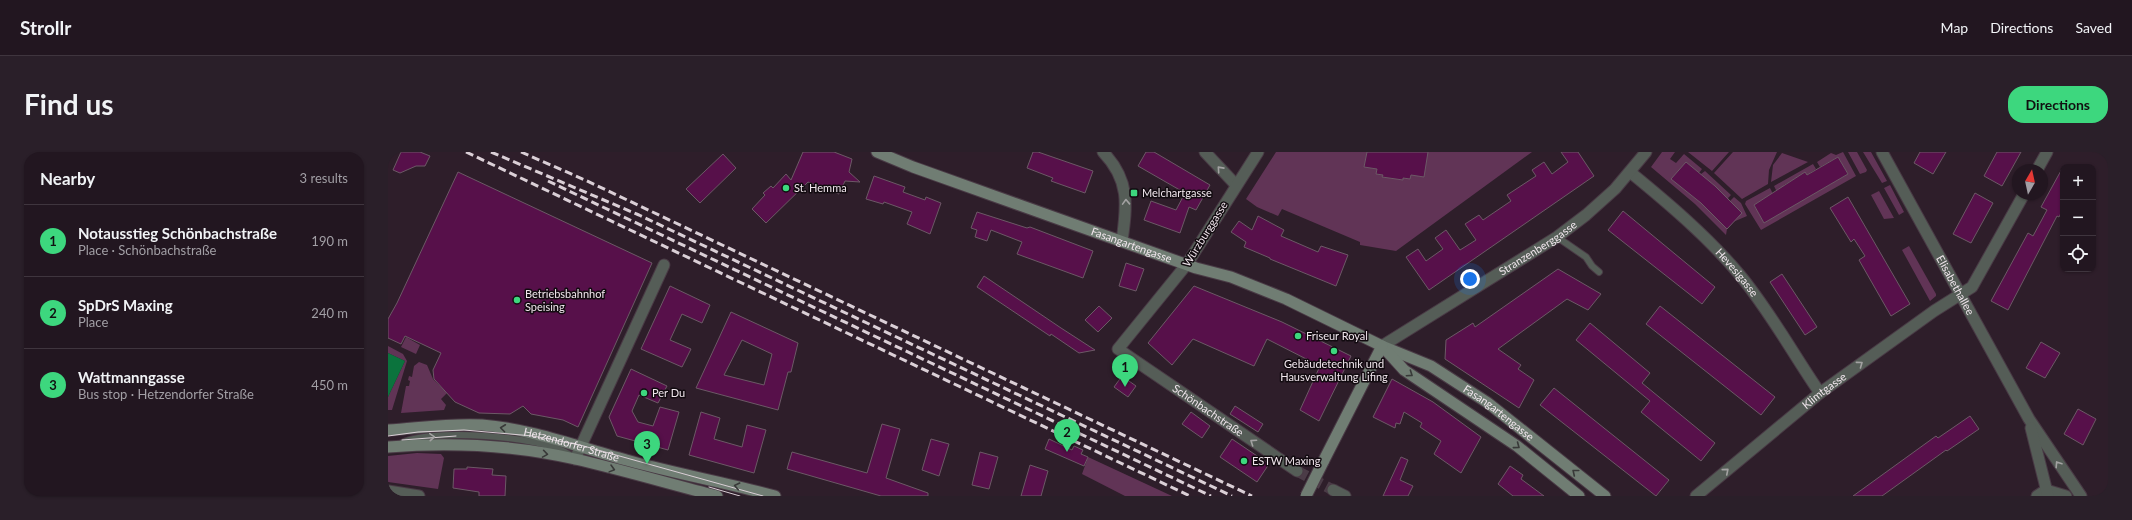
<!DOCTYPE html>
<html lang="en">
<head>
<meta charset="utf-8">
<style>
  body { margin:0; font-family:Lato,sans-serif; background:#2a1f29; color:#f1f3f6 }
  .controls { position:absolute; right:12px; top:12px; display:grid; overflow:hidden; border-radius:8px; box-shadow:0 1px 3px #0004 }
  .controls button { width:36px; height:36px; display:grid; place-items:center; padding:0; border:0; border-bottom:1px solid #3f353e; background:#221620; color:#f1f3f6; font:20px sans-serif }
  .compass { position:absolute; left:1624px; top:12px; width:36px; height:36px; border-radius:50%; background:#221620; box-shadow:0 1px 3px #0004; rotate:9deg }
  .you { position:absolute; left:1082px; top:127px; width:14px; height:14px; margin:-10px; border:3px solid #fff; border-radius:50%; background:#1a73e8; box-shadow:0 0 0 6px #1a73e833 }
  .badge { display:grid; place-items:center; width:26px; height:26px; border-radius:50%; background:#3dd77e; color:#111; font-size:13px; font-weight:700 }
  .pin { position:absolute; translate:-50% -33px; filter:drop-shadow(0 1px 2px #0008) }
  .pin::after { content:''; position:absolute; top:21px; width:14px; height:12px; background:inherit; clip-path:polygon(0 0,100% 0,50% 100%) }
  .list { margin:0; padding:0; list-style:none }
  h2 { display:flex; justify-content:space-between; align-items:center; height:52px; margin:0; padding:0 16px; font-size:17px }
  h2 small { font-size:13px; font-weight:400; color:#a29fa5 }
  .list li { display:grid; grid-template-columns:26px 1fr auto; gap:12px; align-items:center; box-sizing:border-box; height:72px; padding:0 16px; border-top:1px solid #3f353e }
  .list b { display:block; font-size:15px; white-space:nowrap }
  .list p { margin:0; font-size:13px; white-space:nowrap; color:#a29fa5 }
  .list em { font-size:13px; font-style:normal; color:#a29fa5 }
  .icon { flex:none; width:22px; height:22px; fill:none; stroke:currentColor; stroke-width:2; stroke-linecap:round; stroke-linejoin:round }
  .map { position:relative; flex:none; width:1720px; height:344px; overflow:hidden; border-radius:16px }
  header { display:flex; align-items:center; gap:24px; box-sizing:border-box; height:56px; padding:0 20px; background:#221620; border-bottom:1px solid #3f353e }
  header strong { font-size:19px }
  nav { display:flex; gap:22px; margin-inline-start:auto; font-size:14px }
  .intro { display:flex; align-items:center; justify-content:space-between; box-sizing:border-box; height:96px; padding:0 24px }
  h1 { margin:0; font-size:28px }
  .button { padding:10px 18px; border-radius:16px; background:#3dd77e; color:#111; font-size:14px; font-weight:700 }
  main { display:flex; gap:24px; padding:0 24px }
  aside { flex:1; background:#221620; border-radius:16px; box-shadow:0 1px 3px #0004 }
  .map>svg:first-child { display:block }
  .green { fill:#613456 }
  .water { fill:#0b733d }
  .building { fill:#57104a; stroke:#6c5966; fill-rule:evenodd }
  .lines { fill:none; stroke-linecap:round; stroke-linejoin:round }
  .minor-tunnel { stroke:#4b3c47; stroke-width:11; stroke-dasharray:11 5.5; stroke-linecap:butt }
  .service-casing { stroke:#493a45; stroke-width:8 }
  .minor-casing { stroke:#493a45; stroke-width:13 }
  .tertiary-casing { stroke:#493a45; stroke-width:13 }
  .secondary-casing { stroke:#493a45; stroke-width:13 }
  .service { stroke:#555d57; stroke-width:6 }
  .minor { stroke:#555d57; stroke-width:11 }
  .tertiary { stroke:#555d57; stroke-width:11 }
  .secondary { stroke:#707d73; stroke-width:11 }
  .tram { stroke:#dacfd6; stroke-width:1 }
  .rail { stroke:#dacfd6; stroke-width:3; stroke-dasharray:8 4; stroke-linecap:butt }
  .secondary-bridge-casing { stroke:#493a45; stroke-width:13; stroke-linecap:butt }
  .secondary-bridge { stroke:#707d73; stroke-width:11 }
  .oneway { stroke:#a3a2a2 }
  .oneway2 { stroke:#383938 }
  .poi-dot { fill:#3dd77e; stroke:#120b10; stroke-width:1.5 }
  .labels { text-anchor:middle; stroke-width:3; stroke-linejoin:round; paint-order:stroke }
  .poi-label { font-size:11px; fill:#f1e6ed; stroke:#120b10; text-anchor:start }
  .street-label { font-size:11px; fill:#f1e6ed; stroke:#120b10 }
</style>
</head>
<body>
<header>
<strong>Strollr</strong>
<nav><a>Map</a><a>Directions</a><a>Saved</a></nav>
</header>
<div class="intro"><h1>Find us</h1><a class="button">Directions</a></div>
<main>
<aside>
<h2>Nearby<small>3 results</small></h2>
<ul class="list">
<li><span class="badge">1</span><div><b>Notausstieg Schönbachstraße</b><p>Place · Schönbachstraße</p></div><em>190 m</em></li>
<li><span class="badge">2</span><div><b>SpDrS Maxing</b><p>Place</p></div><em>240 m</em></li>
<li><span class="badge">3</span><div><b>Wattmanngasse</b><p>Bus stop · Hetzendorfer Straße</p></div><em>450 m</em></li>
</ul>
</aside>
<div class="map">
<svg width="1720" height="344" viewBox="0 0 1720 344">
  <rect width="100%" height="100%" fill="#2e1e2a"/>
  <path class="green" d="M888,0H1144L1008,99L972,93V90L894,57L890,64L869,55L858,47Z
    M1274,0H1287L1282,7L1288,11L1296,2L1314,17L1311,21L1313,22L1317,19L1343,43L1340,46L1342,49L1346,45L1353,51L1359,64L1345,70L1339,77L1338,83L1307,52L1263,15Z
    M1300,0H1341L1324,19Z
    M1345,0H1389L1381,18L1380,32L1354,47L1326,21Z
    M1455,0L1468,24L1373,78L1357,52L1358,49L1382,36L1385,42L1366,53L1376,70L1460,22L1450,5L1432,15L1429,10L1443,1L1448,3Z
    M1460,0H1469L1479,18L1478,20L1472,22Z
    M1475,0H1483L1499,29L1494,31Z
    M1394,1L1420,10L1383,30L1385,13Z
    M1425,12L1428,17L1419,23L1417,21L1396,33L1397,35L1389,40L1386,34Z
    M1502,33L1516,60L1511,63L1496,36Z
    M1491,39L1506,66L1496,67L1483,43Z
    M1521,94L1548,142V144L1542,149L1514,98Z
    M18,185L32,193L28,202L13,195Z
    M0,194L15,202L19,209L4,258H0V245L17,209L0,201Z
    M31,210L39,213L45,227L59,241L53,247L58,253L56,258L13,261L18,234H21L22,229L20,228L21,224L24,225L26,214Z
    M29,301L53,302L56,306L50,337L0,330V304Z
    M700,305L784,344H737L694,322Z"/>
  <path class="water" d="M0,201L17,209L0,245Z"/>
  <path class="building" d="M13,0H32L42,4L37,14H28L12,21L5,18Z
    M415,0H446L464,7L461,20L472,30L457,29L451,42L420,30L378,71L364,57L377,43L375,41L383,34L385,36L398,22L403,28Z
    M645,0H650L705,19L697,41L663,29L665,26L639,16Z
    M758,0H766L822,33L808,58L801,55L792,81L756,68L763,49L788,58L797,41L750,14Z
    M979,0H1040L1036,25L1023,23L1022,27L1015,26V28L994,25L995,23L988,22L989,17L976,15Z
    M1173,0H1190L1206,24L1041,138L1018,105L1030,97L1038,109L1055,97L1047,86L1058,78L1072,98L1088,88L1077,72L1091,63L1095,68L1123,49L1119,43L1148,24L1144,18L1156,10L1164,22L1180,10Z
    M1532,0H1558L1545,22L1526,11Z
    M1609,0H1633L1614,34L1596,24Z
    M335,2L348,16L312,51L298,37Z
    M1450,5L1460,22L1376,71L1366,53L1417,20L1419,23Z
    M1298,10L1327,34L1354,61L1339,77L1313,51L1283,27Z
    M1675,15V57L1671,65L1669,64L1620,158L1603,149L1640,81L1645,84L1659,58L1653,55Z
    M70,20L264,111L190,275L175,268L143,262L135,254L122,262L91,261L67,250L46,227L45,218L53,201L17,184L13,192L0,186V167L9,151Z
    M486,24L517,35L515,40L537,48L538,45L553,51L542,82L519,72L524,60L496,50L495,52L478,47Z
    M1587,41L1605,51L1583,91L1565,82Z
    M1460,45L1522,152L1503,164L1471,108L1477,104L1466,87L1463,90L1442,56Z
    M1235,59L1327,135L1314,152L1220,78Z
    M589,60L639,76L642,75L705,99L695,126L629,102L634,90L603,78L599,89L587,85L589,78L583,76Z
    M870,64L896,78L893,84L930,100L933,94L960,103L948,134L882,107V106L856,95L858,90L843,80L851,69L864,78Z
    M738,111L756,117L748,139L731,134Z
    M1170,117L1213,142L1200,158L1179,147L1110,197L1133,213L1130,217L1146,228L1131,256L1057,207L1058,188L1085,171L1087,175Z
    M1394,122L1429,175L1417,183L1382,130Z
    M596,124L673,176L707,198L691,201L663,182L662,184L589,135Z
    M282,134L322,153L314,171L294,162L282,188L303,197L294,215L253,197Z
    M806,134L894,170L963,204L931,269L912,258L932,214L879,187L866,214L805,187L784,213L760,191Z
    M711,154L724,166L710,180L697,168Z
    M1272,154L1387,245L1373,263L1258,172Z
    M343,160L410,191L403,220H400L390,258L308,236ZM354,188L384,202L376,233L336,223Z
    M1202,171L1262,221L1254,231L1327,291L1313,309L1253,260L1262,249L1188,188Z
    M1653,190L1672,201L1657,226L1638,216Z
    M243,217L279,234L270,251L251,243L244,259L250,270L265,274L272,255L291,260L280,298L229,284L221,265Z
    M734,224L748,234L740,245L726,235Z
    M1004,227L1045,250L1093,285L1073,321L1046,302L1053,289L1032,275L1034,271L1016,260L1012,272L1008,271L1007,276L985,265Z
    M1166,236L1281,328L1268,344L1152,253Z
    M847,254L875,272L870,280L842,262Z
    M1690,257L1708,267L1695,293L1676,282Z
    M313,260L332,266L326,287L354,295L359,273L378,278L366,321L301,303Z
    M803,260L822,274L814,286L794,272Z
    M1582,264L1591,277L1559,299L1558,298L1494,344H1465L1548,284L1550,286Z
    M494,272L512,277L498,326L540,341V344H493L399,317L404,300L479,321Z
    M543,287L561,292L551,324L534,318Z
    M661,287L684,298L686,294L695,298L693,302L700,305L696,314L657,297Z
    M844,287L881,312L869,330L832,305Z
    M592,300L610,305L601,337L584,333Z
    M1013,305L1020,308L1012,328L1025,334L1020,344H995Z
    M642,313L660,319L653,344H633Z
    M1122,314L1135,323L1133,327L1156,344H1125L1110,332Z
    M79,315L105,317L104,323L118,324L117,344H91V340L65,336L66,317H79Z"/>
  <g class="lines">
    <path class="minor-tunnel" d="M909,319L945,338"/>
    <g class="service-casing">
      <path id="service" d="M1169,85L1198,105L1204,114L1211,120
        M12,292C38,275 158,284 182,303"/>
    </g>
    <g class="minor-casing">
      <g id="minor">
        <path d="M715,0C742,28 739,53 734,89"/>
        <path d="M817,0L848,33"/>
        <path id="s1" d="M870,0L799,112L730,197L909,319"/>
        <path d="M1649,18L1659,0"/>
        <path id="s2" d="M1242,20C1280,51 1320,85 1351,122C1382,159 1405,202 1432,241"/>
        <path d="M187,307L276,113"/>
        <path d="M945,338L957,344"/>
        <path d="M0,339L31,344"/>
        <path id="s3" d="M1308,344L1432,241L1546,159L1584,135L1636,42"/>
        <path d="M1649,344L1658,338L1678,344"/>
      </g>
    </g>
    <g class="tertiary-casing">
      <g id="tertiary">
        <path id="s4" d="M1494,0L1641,267L1693,344"/>
        <path id="s5" d="M994,194L1169,85L1198,63L1227,37L1258,0"/>
        <path d="M1643,276L1660,344"/>
      </g>
    </g>
    <g class="secondary-casing">
      <g id="secondary">
        <path id="s6" d="M489,0L525,15L808,116L843,125L898,147L994,194L1043,214L1100,251L1217,344"/>
        <path d="M996,196L1016,218L1129,294L1191,344"/>
        <path id="s7" d="M0,278C31,276 63,271 94,273C145,277 193,296 242,309C290,322 339,331 387,344"/>
        <path d="M0,295C62,290 126,293 187,307C235,318 282,332 329,344"/>
        <path d="M935,310L994,194"/>
      </g>
    </g>
    <use href="#service" class="service"/>
    <use href="#minor" class="minor"/>
    <use href="#tertiary" class="tertiary"/>
    <use href="#secondary" class="secondary"/>
    <path class="tram" d="M0,284L30,280L76,278L145,284L192,293L375,344
      M14,288L68,284
      M321,335L352,344"/>
    <path class="rail" d="M78,0L802,344
      M103,0L251,63L844,344
      M133,0L197,28L864,344
      M160,29L823,344"/>
    <g class="secondary-bridge-casing">
      <path id="secondary-bridge" d="M918,344L935,310"/>
    </g>
    <use href="#secondary-bridge" class="secondary-bridge"/>
  </g>
  <defs><path id="oneway-chevron" d="M-2-3.5L2.5 0L-2 3.5" fill="none" stroke-width="1.6" stroke-linecap="round" stroke-linejoin="round"/></defs>
  <g class="oneway">
    <use href="#oneway-chevron" transform="translate(832 17) rotate(-132)"/>
    <use href="#oneway-chevron" transform="translate(738 50) rotate(-92)"/>
    <use href="#oneway-chevron" transform="translate(1472 212) rotate(-36)"/>
    <use href="#oneway-chevron" transform="translate(44 285) rotate(-4)"/>
    <use href="#oneway-chevron" transform="translate(865 290) rotate(-146)"/>
    <use href="#oneway-chevron" transform="translate(1670 312) rotate(-123)"/>
    <use href="#oneway-chevron" transform="translate(1338 319) rotate(-40)"/>
  </g>
  <g class="oneway2">
    <use href="#oneway-chevron" transform="translate(1022 222) rotate(34)"/>
    <use href="#oneway-chevron" transform="translate(115 276) rotate(-173)"/>
    <use href="#oneway-chevron" transform="translate(1129 294) rotate(37)"/>
    <use href="#oneway-chevron" transform="translate(157 302) rotate(9)"/>
    <use href="#oneway-chevron" transform="translate(224 317) rotate(15)"/>
    <use href="#oneway-chevron" transform="translate(1187 320) rotate(-141)"/>
    <use href="#oneway-chevron" transform="translate(349 334) rotate(-168)"/>
  </g>
  <g class="poi-dot">
    <circle cx="398" cy="36" r="4"/>
    <rect x="742" y="37" width="8" height="8" rx="2"/>
    <circle cx="129" cy="148" r="4"/>
    <circle cx="910" cy="184" r="4"/>
    <circle cx="946" cy="199" r="4"/>
    <circle cx="256" cy="241" r="4"/>
    <circle cx="856" cy="309" r="4"/>
  </g>
  <g class="labels">
    <g class="poi-label">
      <text x="406" y="40">St. Hemma</text>
      <text x="754" y="45">Melchartgasse</text>
      <text x="137" y="146">Betriebsbahnhof<tspan x="137" dy="13">Speising</tspan></text>
      <text x="918" y="188">Friseur Royal</text>
      <text x="946" y="216" text-anchor="middle">Gebäudetechnik und<tspan x="946" dy="13">Hausverwaltung Lifing</tspan></text>
      <text x="264" y="245">Per Du</text>
      <text x="864" y="313">ESTW Maxing</text>
    </g>
    <g class="street-label">
      <text transform="translate(817 82) rotate(-58)" y="4">Würzburggasse</text>
      <text dy="4" stroke="none"><textPath href="#s6" startOffset="271">Fasangartengasse</textPath></text>
      <text dy="4" stroke="none"><textPath href="#s5" startOffset="184">Stranzenberggasse</textPath></text>
      <text dy="4" stroke="none"><textPath href="#s2" startOffset="147">Hevesigasse</textPath></text>
      <text dy="4" stroke="none"><textPath href="#s4" startOffset="152">Elisabethallee</textPath></text>
      <text dy="4" stroke="none"><textPath href="#s3" startOffset="166">Klimtgasse</textPath></text>
      <text dy="4" stroke="none"><textPath href="#s1" startOffset="351">Schönbachstraße</textPath></text>
      <text dy="4" stroke="none"><textPath href="#s6" startOffset="677">Fasangartengasse</textPath></text>
      <text dy="4" stroke="none"><textPath href="#s7" startOffset="186">Hetzendorfer Straße</textPath></text>
    </g>
  </g>
</svg>
<div class="controls">
<button>+</button>
<button>−</button>
<button><svg class="icon" aria-label="locate" viewBox="0 0 24 24"><circle cx="12" cy="12" r="6"/><path d="M12 2v4M12 18v4M2 12h4M18 12h4"/></svg></button>
</div>
<svg class="compass" viewBox="-18 -18 36 36"><path d="M0-13l5 13h-10z" fill="#e53935"/><path d="M0 13l5-13h-10z" fill="#a29fa5"/></svg>
<div class="you"></div>
<div class="pin badge" style="left:737px;top:235px">1</div>
<div class="pin badge" style="left:679px;top:300px">2</div>
<div class="pin badge" style="left:259px;top:312px">3</div>
</div>
</main>
</body>
</html>
